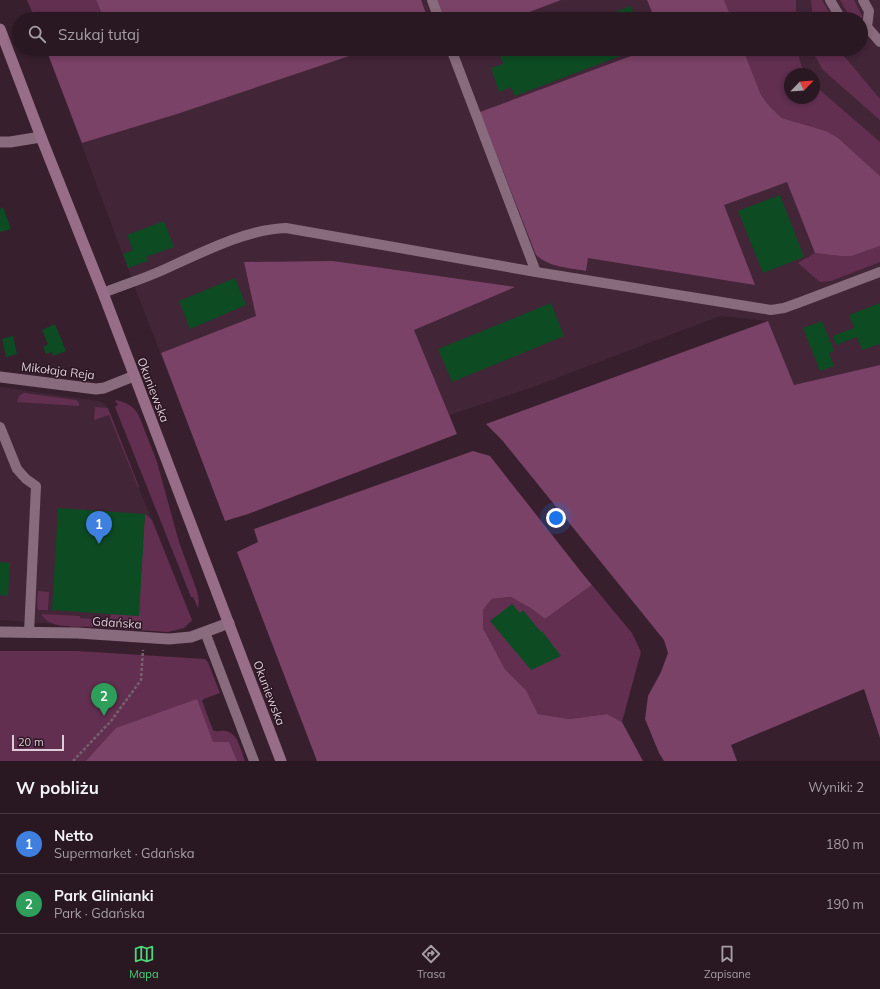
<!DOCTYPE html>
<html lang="pl">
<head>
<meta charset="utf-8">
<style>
  body { margin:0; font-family:Mulish,sans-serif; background:#35242f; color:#f1f3f6 }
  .compass { position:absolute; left:784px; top:68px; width:36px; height:36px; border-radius:50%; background:#291722; box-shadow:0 2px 6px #0003; rotate:65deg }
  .scale { position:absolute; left:12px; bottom:10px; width:52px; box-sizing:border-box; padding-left:4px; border:2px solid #dcccd5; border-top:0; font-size:11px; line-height:14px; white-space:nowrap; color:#dcccd5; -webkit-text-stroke:3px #2d1624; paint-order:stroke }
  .you { position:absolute; left:556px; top:518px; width:14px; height:14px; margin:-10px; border:3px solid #fff; border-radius:50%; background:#1a73e8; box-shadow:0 0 0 6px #1a73e833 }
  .badge { display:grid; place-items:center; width:26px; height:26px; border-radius:50%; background:#4bd677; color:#fff; font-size:13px; font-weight:700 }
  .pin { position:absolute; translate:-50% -33px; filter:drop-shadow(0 1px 2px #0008) }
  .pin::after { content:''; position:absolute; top:21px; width:14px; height:12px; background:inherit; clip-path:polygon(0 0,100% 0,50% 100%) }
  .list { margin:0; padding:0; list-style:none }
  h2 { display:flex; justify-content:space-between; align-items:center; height:52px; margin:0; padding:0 16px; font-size:17px }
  h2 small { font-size:13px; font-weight:400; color:#a59fa5 }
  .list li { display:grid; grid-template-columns:26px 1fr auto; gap:12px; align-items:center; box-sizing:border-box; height:60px; padding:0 16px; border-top:1px solid #453640 }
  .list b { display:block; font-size:15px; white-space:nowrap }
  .list p { margin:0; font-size:13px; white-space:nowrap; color:#a59fa5 }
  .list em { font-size:13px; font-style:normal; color:#a59fa5 }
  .icon { flex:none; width:22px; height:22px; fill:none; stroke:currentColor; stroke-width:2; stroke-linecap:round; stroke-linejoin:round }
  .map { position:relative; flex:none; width:880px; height:761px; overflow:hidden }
  .search { position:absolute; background:#291722; box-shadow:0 2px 6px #0003; left:12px; right:12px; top:12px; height:44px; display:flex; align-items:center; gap:10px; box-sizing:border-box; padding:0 14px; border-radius:22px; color:#a59fa5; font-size:15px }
  .sheet { height:172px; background:#291722 }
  nav { display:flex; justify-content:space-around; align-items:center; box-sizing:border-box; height:56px; border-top:1px solid #453640; background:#291722; font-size:11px; color:#a59fa5 }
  nav a { display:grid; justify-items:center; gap:2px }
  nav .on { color:#4bd677 }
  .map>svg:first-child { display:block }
  .built { fill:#432538; fill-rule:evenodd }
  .green { fill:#622f50 }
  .forest { fill:#7a4266 }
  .building { fill:#0d4b23 }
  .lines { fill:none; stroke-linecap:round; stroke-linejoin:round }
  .path { stroke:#76616e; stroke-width:2.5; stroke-dasharray:3 2; stroke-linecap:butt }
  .service { stroke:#886b7c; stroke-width:10 }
  .minor { stroke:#886b7c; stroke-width:11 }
  .secondary { stroke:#986d87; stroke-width:11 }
  .labels { text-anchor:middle; stroke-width:3; stroke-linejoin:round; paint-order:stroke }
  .street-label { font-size:12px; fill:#dcccd5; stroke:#2d1624 }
</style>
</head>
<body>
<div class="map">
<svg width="880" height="761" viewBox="0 0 880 761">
  <rect width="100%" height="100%" fill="#371f2e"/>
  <path class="built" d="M27,0H880V365L794,386L768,321L720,316L533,387L215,494L137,293L46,49H861V19H35ZM790,74H814V98H790Z
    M0,387L98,401L106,404L192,622L168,632L0,620Z"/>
  <path class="green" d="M27,0H96L104,19H35Z
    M724,0H796V19H732Z
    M811,0H822L833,19H813Z
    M840,0H854L862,16V18L851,19Z
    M743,49H798L800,62L805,74H790V98H814V85L880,142V176L837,137L826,131L782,118L770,107L761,95Z
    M815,49H838L880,99V120L823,70L815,56Z
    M880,246V262L831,281L820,282L798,263L815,253L840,256H852Z
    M24,393L76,400L79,403V406L17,402L19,396Z
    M115,400C126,402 134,406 139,416L157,462L179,542L197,591L199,601L198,608L193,597H191L115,407L118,405Z
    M95,407L108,408L139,487H138L109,415L94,420Z
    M145,514L152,520L192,620L184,628L168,632L95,627L96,619L110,620L111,614L138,616Z
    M592,585L632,633L641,652L622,722L607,714L569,719L538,714L526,690L505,669L483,628V610L492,599L511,597L532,609L545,619Z
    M38,591L49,592L48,610H38L37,603Z
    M41,614L80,616V618L94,619L93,627C76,626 51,630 41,614Z
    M0,651H78L205,659L208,662L220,693L204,699L202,701L213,730C217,733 220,730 225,731C238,732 241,751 245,761H0Z"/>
  <path class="forest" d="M96,0H421L428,19H104Z
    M436,0H561L511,19H443Z
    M647,0H724L732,19H655Z
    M46,49H370L177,114L82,143Z
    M650,49H743L761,95L770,107L782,118L826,131L837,137L880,176V246L852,256H840L815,253L787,182L724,205L755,285L588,258L586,271C567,267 551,268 536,255L480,112Z
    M333,261L515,287L414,330L457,434L248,514L225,521L161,353L256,316L244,262Z
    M768,321L794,385L880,365V738L864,689L731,745L737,761H664L659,753L645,719L648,696L661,672L668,653L664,640L502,440L486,424Z
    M473,451L490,456L582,573L592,585L545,619L532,609L511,597L492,599L483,610V628L505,669L526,690L538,714L569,719L607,714L622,722L643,761H317L237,552L258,542L254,529Z
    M197,699L213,742H229L237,761H86L116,728Z"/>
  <path class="building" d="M631,6L636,19H596Z
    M516,49H639L515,96L511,87L499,92L491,68L503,64L500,55Z
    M780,195L804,257L763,273L738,211Z
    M3,207L11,229L0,232V209Z
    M164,221L174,247L146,257L148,261L128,268L123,254L133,250L127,235Z
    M235,278L246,305L190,329L179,301Z
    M551,303L564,336L452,382L438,349Z
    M880,303V344L862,350L857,337L836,345L833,336L854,328L849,315Z
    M822,321L834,351L829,353L834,366L820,371L803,328Z
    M55,324L66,351L53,356L52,352L46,354L43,347L48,344L42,330Z
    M13,336L17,354L6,357L2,339Z
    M58,508L145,514L139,616L52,610Z
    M0,562L10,563L8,596L0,595Z
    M512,604L520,613L523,610L541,632L542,631L561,656L531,670L490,621Z"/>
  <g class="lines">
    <path class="path" d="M73,761L111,721L141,680L143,650"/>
    <path class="service" d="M432,0L439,19
      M830,0L841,19
      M863,0L869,11L867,27L880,42
      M451,49L536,272
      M103,293C123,285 143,279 163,270C199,254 246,229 286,228L536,272L771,310L784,308L798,303L880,272
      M0,427L17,469L26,479L36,486L29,633
      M205,632L254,761"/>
    <path class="minor" d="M0,142H10L41,137
      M0,377L96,389L104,388L134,376
      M0,632L78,633L169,639L191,637L229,623"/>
    <path class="secondary" d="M0,29L41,137L103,293L281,761"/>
  </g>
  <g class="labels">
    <g class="street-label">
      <text transform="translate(58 371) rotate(7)" y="4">Mikołaja Reja</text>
      <text transform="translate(153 390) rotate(69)" y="4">Okuniewska</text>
      <text transform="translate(117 623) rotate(4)" y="4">Gdańska</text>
      <text transform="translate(269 693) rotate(69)" y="4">Okuniewska</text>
    </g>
  </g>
</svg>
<svg class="compass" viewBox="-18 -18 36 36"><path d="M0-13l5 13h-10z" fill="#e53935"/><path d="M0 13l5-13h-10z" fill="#a59fa5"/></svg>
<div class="scale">20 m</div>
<div class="you"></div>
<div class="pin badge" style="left:99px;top:544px;background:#3f7fe0">1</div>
<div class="pin badge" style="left:104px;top:716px;background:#2e9e5b">2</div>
<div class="search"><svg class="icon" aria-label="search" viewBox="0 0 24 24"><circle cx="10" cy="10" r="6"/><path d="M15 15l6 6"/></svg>Szukaj tutaj</div>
</div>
<section class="sheet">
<h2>W pobliżu<small>Wyniki: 2</small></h2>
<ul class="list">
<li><span class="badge" style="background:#3f7fe0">1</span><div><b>Netto</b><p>Supermarket · Gdańska</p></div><em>180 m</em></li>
<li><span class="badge" style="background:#2e9e5b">2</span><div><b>Park Glinianki</b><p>Park · Gdańska</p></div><em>190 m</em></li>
</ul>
</section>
<nav>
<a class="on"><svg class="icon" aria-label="map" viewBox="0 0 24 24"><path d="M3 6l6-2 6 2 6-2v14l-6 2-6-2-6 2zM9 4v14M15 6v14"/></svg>Mapa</a>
<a><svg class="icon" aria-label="directions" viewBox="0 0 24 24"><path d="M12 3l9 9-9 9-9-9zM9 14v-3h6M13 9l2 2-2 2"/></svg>Trasa</a>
<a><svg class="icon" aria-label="saved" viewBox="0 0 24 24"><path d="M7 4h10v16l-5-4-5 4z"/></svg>Zapisane</a>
</nav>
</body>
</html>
